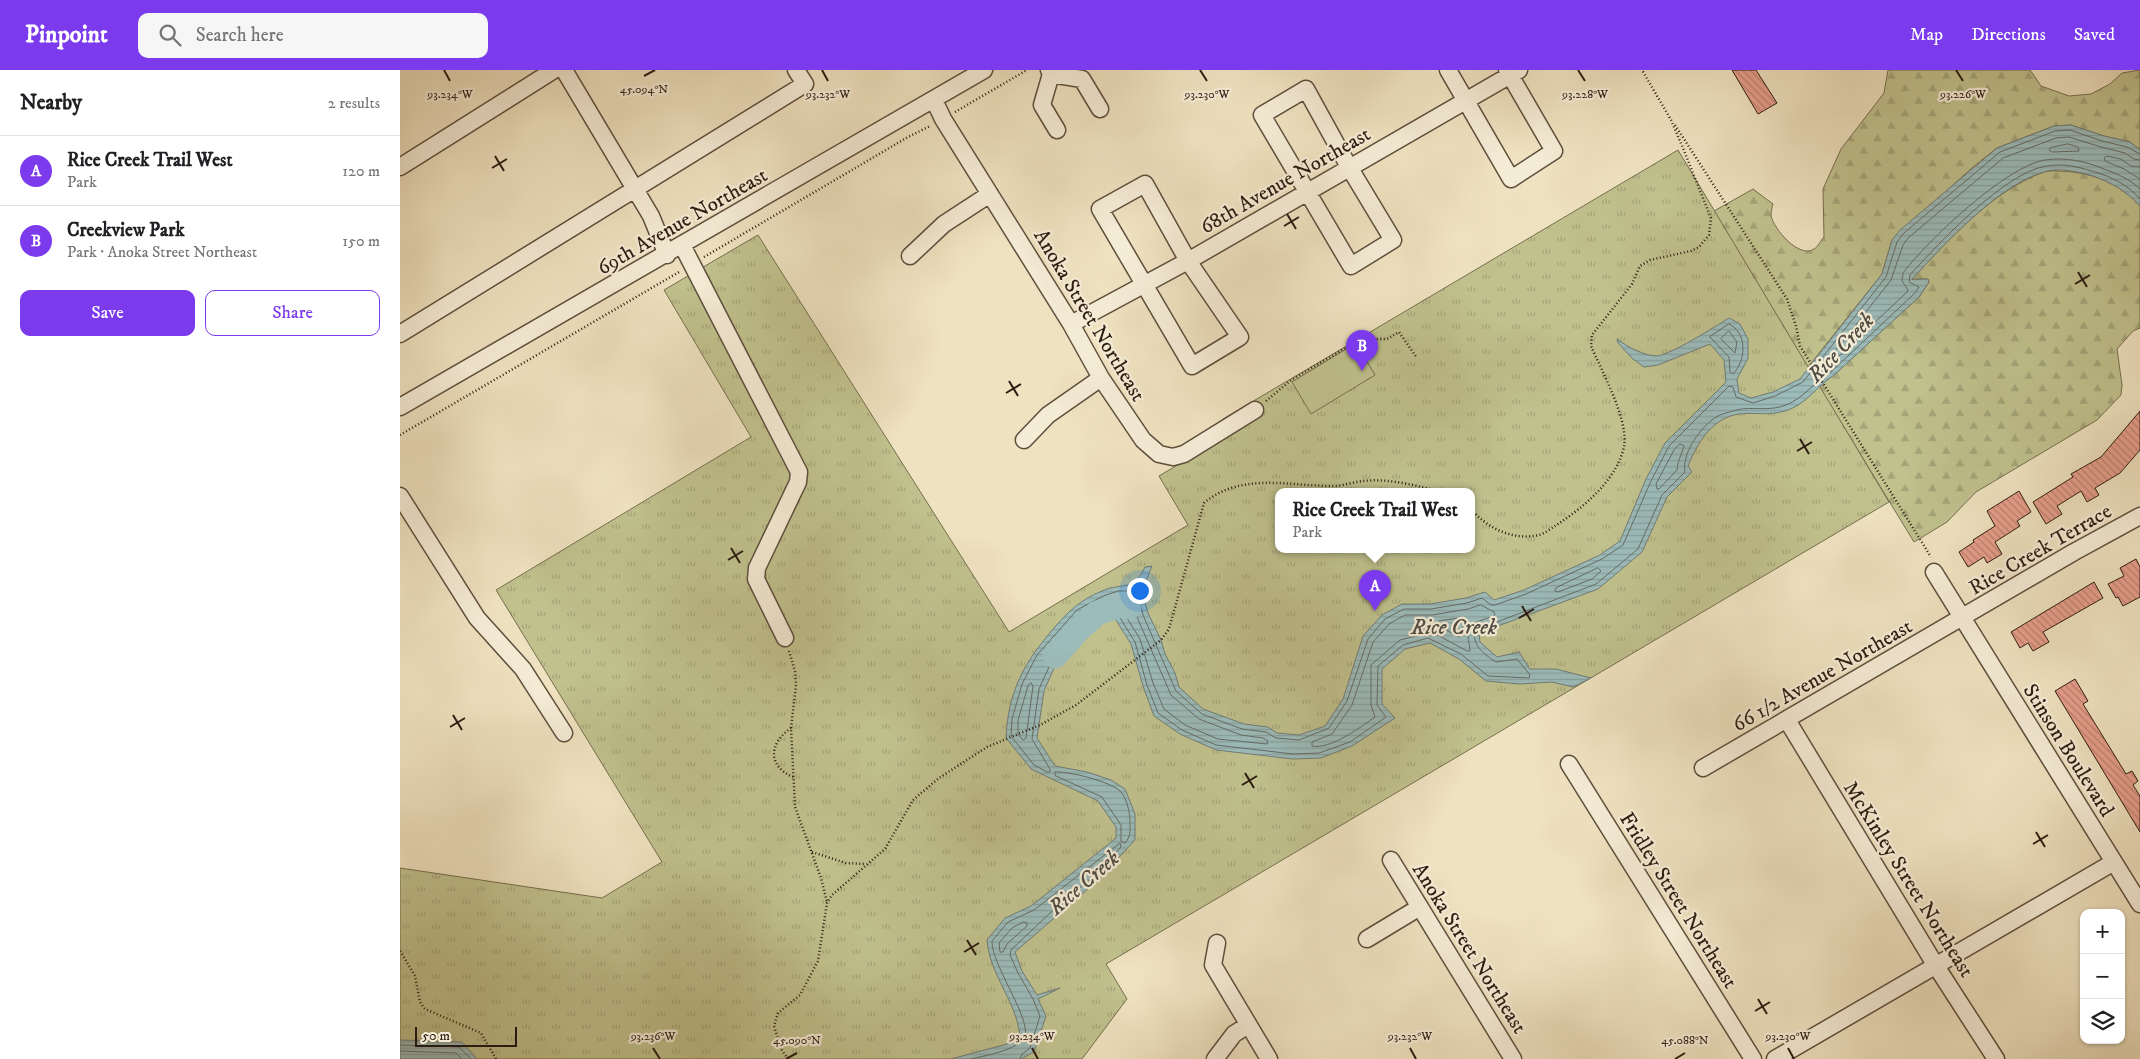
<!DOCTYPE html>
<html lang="en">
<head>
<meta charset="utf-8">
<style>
  body { margin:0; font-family:"IM FELL DW Pica",serif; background:#f6f6f6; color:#202124 }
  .controls { position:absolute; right:15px; bottom:15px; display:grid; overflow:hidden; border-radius:10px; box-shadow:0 1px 4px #0004 }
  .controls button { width:45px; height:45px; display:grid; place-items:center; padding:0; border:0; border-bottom:1px solid #e0e0e0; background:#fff; color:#202124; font:25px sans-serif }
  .scale { position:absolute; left:15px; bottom:12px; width:102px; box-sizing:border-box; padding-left:5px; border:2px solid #2d1c11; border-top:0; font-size:14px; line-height:18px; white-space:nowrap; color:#2d1c11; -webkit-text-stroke:4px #f5ecd6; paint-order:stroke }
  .you { position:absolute; left:739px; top:520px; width:18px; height:18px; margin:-12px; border:4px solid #fff; border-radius:50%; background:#1a73e8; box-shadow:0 0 0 8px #1a73e833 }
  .badge { display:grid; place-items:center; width:32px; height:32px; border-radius:50%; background:#7c3aed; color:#fff; font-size:16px; font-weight:700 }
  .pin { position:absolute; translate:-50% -41px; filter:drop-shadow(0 1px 2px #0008) }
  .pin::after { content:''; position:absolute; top:26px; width:18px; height:15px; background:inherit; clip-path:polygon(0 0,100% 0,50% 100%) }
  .popup { position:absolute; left:875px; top:418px; width:200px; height:65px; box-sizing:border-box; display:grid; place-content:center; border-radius:10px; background:#fff; filter:drop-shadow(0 1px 4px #0005); font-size:16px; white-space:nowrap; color:#757577 }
  .popup b { font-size:19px; color:#202124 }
  .popup::after { content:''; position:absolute; left:50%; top:100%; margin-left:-10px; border:10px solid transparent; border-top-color:#fff }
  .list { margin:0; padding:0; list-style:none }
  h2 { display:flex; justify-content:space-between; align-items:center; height:65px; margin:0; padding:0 20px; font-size:21px }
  h2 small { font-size:16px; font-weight:400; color:#757577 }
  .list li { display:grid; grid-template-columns:32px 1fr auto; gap:15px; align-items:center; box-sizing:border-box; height:70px; padding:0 20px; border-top:1px solid #e0e0e0 }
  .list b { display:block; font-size:19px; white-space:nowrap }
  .list p { margin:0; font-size:16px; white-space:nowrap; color:#757577 }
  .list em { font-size:16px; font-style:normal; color:#757577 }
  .actions { display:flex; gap:10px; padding:15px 20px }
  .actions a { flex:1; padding:11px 0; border:1px solid #7c3aed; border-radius:10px; text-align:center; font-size:18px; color:#7c3aed }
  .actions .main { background:#7c3aed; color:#fff }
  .icon { flex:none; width:28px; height:28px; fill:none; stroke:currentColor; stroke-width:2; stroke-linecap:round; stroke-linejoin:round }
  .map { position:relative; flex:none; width:1740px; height:989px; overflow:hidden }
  header { display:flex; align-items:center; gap:30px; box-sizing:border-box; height:70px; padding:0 25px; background:#7c3aed; color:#fff }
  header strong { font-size:24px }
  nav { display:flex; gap:28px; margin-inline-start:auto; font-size:18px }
  .search { width:350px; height:45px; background:#f6f6f6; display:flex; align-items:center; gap:12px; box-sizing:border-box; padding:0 18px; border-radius:10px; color:#757577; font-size:19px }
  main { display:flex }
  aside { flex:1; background:#fff }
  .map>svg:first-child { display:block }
  .forest { fill:url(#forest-firs); stroke:#766e4f }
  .park { fill:url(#park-tufts); stroke:#766e4f; fill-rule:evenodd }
  .pitch { fill:#c0c18d; stroke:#766e4f }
  .water { fill:url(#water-rules); stroke:#707c77 }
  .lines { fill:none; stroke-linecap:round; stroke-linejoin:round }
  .shore { stroke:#646c66; stroke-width:1 }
  .river { stroke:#9cbcbb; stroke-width:25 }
  .building { fill:url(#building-back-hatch); stroke:#2d1c11 }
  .minor-casing { stroke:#5e4e3d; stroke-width:19 }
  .path { stroke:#2d1c11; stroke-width:2.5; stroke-dasharray:1 2.5; stroke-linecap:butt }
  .minor { stroke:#f5ecd6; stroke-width:16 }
  .ticks { fill:none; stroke:#2d1c11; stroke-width:2 }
  .labels { text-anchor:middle; stroke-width:4.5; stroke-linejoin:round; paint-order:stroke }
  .street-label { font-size:21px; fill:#2d1c11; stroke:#f5ecd6 }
  .water-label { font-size:22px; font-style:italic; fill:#4e4c44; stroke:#f5ecd6 }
  .ticks-label { font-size:12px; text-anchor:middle; fill:#2d1c11; stroke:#f5ecd6; stroke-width:4.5; stroke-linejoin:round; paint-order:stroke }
</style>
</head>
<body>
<header>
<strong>Pinpoint</strong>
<div class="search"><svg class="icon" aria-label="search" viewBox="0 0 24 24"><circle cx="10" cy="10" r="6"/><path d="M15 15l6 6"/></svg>Search here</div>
<nav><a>Map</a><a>Directions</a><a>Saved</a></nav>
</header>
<main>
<aside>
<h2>Nearby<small>2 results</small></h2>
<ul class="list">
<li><span class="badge">A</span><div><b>Rice Creek Trail West</b><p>Park</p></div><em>120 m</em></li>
<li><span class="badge">B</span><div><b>Creekview Park</b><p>Park · Anoka Street Northeast</p></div><em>150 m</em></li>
</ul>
<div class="actions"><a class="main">Save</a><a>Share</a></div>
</aside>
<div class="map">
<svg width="1740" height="989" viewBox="0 0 1740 989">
  <defs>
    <pattern id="forest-firs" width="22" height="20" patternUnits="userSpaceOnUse" patternTransform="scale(1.25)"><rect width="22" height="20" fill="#c0c18d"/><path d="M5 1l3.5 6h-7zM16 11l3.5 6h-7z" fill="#a5a579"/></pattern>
    <pattern id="park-tufts" width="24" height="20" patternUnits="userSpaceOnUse" patternTransform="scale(1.25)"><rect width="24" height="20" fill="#c0c18d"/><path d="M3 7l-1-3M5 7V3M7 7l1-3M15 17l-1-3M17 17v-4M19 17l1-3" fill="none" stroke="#a5a579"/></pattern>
    <pattern id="water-rules" width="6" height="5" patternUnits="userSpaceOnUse" patternTransform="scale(1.25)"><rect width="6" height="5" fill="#9cbcbb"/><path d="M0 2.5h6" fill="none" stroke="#87a1a0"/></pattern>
    <pattern id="building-back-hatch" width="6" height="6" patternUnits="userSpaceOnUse" patternTransform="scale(1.25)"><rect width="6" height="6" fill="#e79e8b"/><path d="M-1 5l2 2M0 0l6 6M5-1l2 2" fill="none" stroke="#bc8070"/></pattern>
  </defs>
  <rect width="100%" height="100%" fill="#efe2c0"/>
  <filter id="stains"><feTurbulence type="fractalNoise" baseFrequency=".004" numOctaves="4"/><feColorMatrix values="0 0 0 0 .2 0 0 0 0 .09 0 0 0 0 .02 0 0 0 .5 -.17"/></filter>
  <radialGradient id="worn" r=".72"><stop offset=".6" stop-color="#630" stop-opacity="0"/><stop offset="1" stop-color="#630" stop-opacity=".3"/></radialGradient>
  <path class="forest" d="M1488,0H1630L1641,16L1669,26L1691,24L1710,14L1722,3L1740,0V80L1730,72L1704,66L1671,55L1654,56L1597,78L1573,97L1492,170L1482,204L1408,297L1314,141L1353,119L1373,134C1372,137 1371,142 1371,146C1374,159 1399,189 1414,179C1418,177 1421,170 1424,167L1423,119L1441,79L1484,23Z
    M1646,101C1683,100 1715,108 1740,136V258L1733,261L1717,279L1722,315L1721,325L1697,350L1576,422L1547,452L1514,472L1419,316L1434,305L1519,227L1529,212L1528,209H1512C1550,168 1592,121 1646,101Z"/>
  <path class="park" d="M1278,80L1489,432L706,894L727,929L682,989H0V798L202,828L262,792L96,520L351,367L264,220L358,165L609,562L788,455L759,406L831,363L823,349ZM879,422H1071V480H879Z"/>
  <path class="pitch" d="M956,273L975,305L911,344L892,312Z"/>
  <path class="water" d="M1671,55L1704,66L1730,72L1740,80V136C1726,121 1712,113 1693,106C1677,102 1660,97 1644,102C1598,115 1545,174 1512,209C1516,211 1523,208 1528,209L1529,212L1519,227L1434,305C1417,316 1406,335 1385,341C1368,346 1355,342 1339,344C1312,348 1298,372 1288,396L1292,402L1267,427L1242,482L1198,519L1079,563L1080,572L1097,587L1119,582L1130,599H1156L1191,608L1173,617L1152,612L1120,614L1086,611L1059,589L1030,573L1005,579L982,599V634L995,648L952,676L921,688L893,689L816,680L780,664L754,646L743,616L731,574L714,547L697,543L677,560L658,589L644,621L637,668L655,696L687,702L711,710L725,719L735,744V770L697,811L615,882L622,901L637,925L660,918L638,929L646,946L634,982L621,989H551L607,974L620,966C616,930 590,906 587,870L605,848L631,836L716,768V757L698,731L631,699L606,668C608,621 624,593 654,558C669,541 680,530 702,521C724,512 733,522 745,497L752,496L742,521L748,543L761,570L765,584L775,603L779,617L803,639L844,654L868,657L877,663L899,665L925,656L943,629L963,566L982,545L1002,534H1030L1066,528L1085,522L1094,530L1124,520L1200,485L1220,471L1246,409L1265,373L1326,312L1324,290L1310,274L1258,295L1244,297L1233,289L1218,273L1217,269C1228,277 1242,285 1256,286C1269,286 1316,256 1329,248L1340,254L1348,269V288L1337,309L1339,323L1351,328L1373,322L1400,309L1482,204L1492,170L1500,160L1597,78L1654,56Z
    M0,970L62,972L77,989H0Z"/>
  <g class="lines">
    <path class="shore" d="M1668,74L1678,77L1679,81L1652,82L1649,80L1650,78Z
      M1740,84L1727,77L1702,71L1670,60L1655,61L1600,82L1504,163L1497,172L1486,207L1403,312L1375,326L1353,333L1336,327L1333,317L1329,316L1269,376L1251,411L1223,475L1202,489L1126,524L1095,535H1091L1082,528L1067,533L1031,539H1004L985,549L968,569L947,631L929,658L899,670L876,668L866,662L842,659L802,644L776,621L743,545L737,520L735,518L728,521H718L703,526L677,540L637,585L622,614L612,649L611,666L634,695L647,702H650V699L632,669L639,619L654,586L673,557L696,538L717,543L735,572L747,615L758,643L782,660L816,675L893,684L919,683L950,672L986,647L977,635L978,596L1003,575L1028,568L1061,584L1088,606L1129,608L1130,605L1117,589L1096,592C1085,585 1070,574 1076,560L1196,514L1238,479L1262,425L1285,402C1282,384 1298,361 1312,350C1317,345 1329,342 1337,340C1351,336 1369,342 1386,335C1404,328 1415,311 1432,301L1515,223L1519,217L1509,212L1510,205C1538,174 1604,103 1646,96C1663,93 1679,97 1695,102C1712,107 1728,115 1740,129
      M1740,90L1734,89L1725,83L1701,77L1669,67L1656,68L1603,88L1508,168L1503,175L1491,210L1433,284V287L1437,288L1507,222L1508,220L1502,211L1503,203C1527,171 1606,96 1645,90C1665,87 1685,91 1704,99C1717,104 1730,109 1740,119
      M1740,97L1731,96L1721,89L1707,86L1704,88L1705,91L1724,99L1740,109
      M1329,254C1348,263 1346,291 1333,304L1330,302L1329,287L1310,267Z
      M1329,261L1337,272L1335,283L1321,269Z
      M1280,374L1284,376L1278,393L1277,400L1259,419H1257L1256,414L1274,380Z
      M1198,498L1201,501L1192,509L1158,522L1155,521L1156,518Z
      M719,527L732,528L737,547L771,625L799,649L841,665L863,668L868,671L867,674L818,669L785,655L764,639L753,613L740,569L722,540L709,533L710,530Z
      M1081,535L1094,542L1095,545C1085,551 1068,550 1068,565C1068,571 1070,576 1070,581H1067L1032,562L1000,570L971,595V635L975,647C961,657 930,680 912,676V672L932,664L952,635L973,572L989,554L1005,545H1032L1068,539Z
      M1063,548L1065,551L1059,567L1037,555L1039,551Z
      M631,613L633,616L626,668L623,670L618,664V650L628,616Z
      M655,702C669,701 712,712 721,722C727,729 730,743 730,752C730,761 731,766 725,773L721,772V755L702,727L656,706Z
      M624,852L627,853V856L607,874L603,882H600L599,873L612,858Z
      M0,975L59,977L71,989
      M0,981L56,983L62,989
      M571,989C584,986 617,980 624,968C634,952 591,895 592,871L608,852L634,840L720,773L721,777L693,807L650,843L611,880L610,885L618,903L633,929L640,946L630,978L622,984L620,989"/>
    <path class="river" d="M655,586L678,560L697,543L724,534L729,537"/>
  </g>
  <path class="building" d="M1332,0H1356L1377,33L1358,44Z
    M1740,341V380L1720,403L1695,418L1699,425L1687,432L1681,421L1657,436L1662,444L1646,454L1633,432L1673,407L1671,404L1701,387Z
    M1619,421L1631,442L1617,451L1620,456L1595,472L1602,484L1587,493L1584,487L1568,497L1559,482L1574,472L1573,470L1595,456L1587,441Z
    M1736,489L1740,497V527L1723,536L1718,527L1716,528L1708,514L1724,506L1720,498Z
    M1694,512L1703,528L1643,562L1649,572L1633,581L1628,573L1620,578L1611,562Z
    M1675,609L1688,631L1683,634L1726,704L1732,701L1738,711L1733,715L1740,726V762L1655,621Z"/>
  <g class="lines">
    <g class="minor-casing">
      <path id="minor" d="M164,0L251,146L267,185
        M649,0L651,4L642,35L657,60
        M1048,0L1111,109L1154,81L1107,0
        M651,4L682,9L700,39
        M906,19L949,97L993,170L951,196L862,45Z
        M534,30L543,49L671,254L701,308L743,370L759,384L773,387L784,384L855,340
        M0,97L154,0
        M745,114L788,191L840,267L792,296L700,139Z
        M282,175L399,402L398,412L357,498L356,509L385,568
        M510,186L544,154L590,124
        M671,254L788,191L1119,0
        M0,264L405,14L396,0
        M0,337L584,0
        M624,370L648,345L701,308
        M0,426L77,548L123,599L164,663
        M1534,502L1740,834
        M1387,650L1536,896L1596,989
        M1169,694L1353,989
        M1303,698L1674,482L1740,446
        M991,790L1113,989
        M967,869L1020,837
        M817,873L813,895L869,989
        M815,989L834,964L848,955
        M1375,989L1714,792"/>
    </g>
    <path class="path" d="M555,42L627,0
      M1275,55L1387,229L1396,256L1400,276L1531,487
      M304,187L508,67L530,56
      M866,331L891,310L961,269H987L999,262L1017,288
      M0,365L279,202
      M1071,439C1087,458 1113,471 1139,465C1144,464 1150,459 1155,456C1184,437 1216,411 1224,377C1229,350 1202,302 1191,276L1192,265L1232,214L1240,196L1250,190L1291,181L1299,177L1309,165L1311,148L1283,78L1271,50L1242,0
      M389,581L395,601L396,615L391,658L395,737L421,808L427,832
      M391,658C369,673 367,696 393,707
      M412,782L446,793L466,794
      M0,881L15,906L20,932L25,939L81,963L96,989
      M388,989L381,979L374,956L378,943L400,925L418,891L427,833L432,825L485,779L513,730L539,708L587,677L640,655L676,635L761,570L769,559L804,433C841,402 889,416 933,416C943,416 953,412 963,411C990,408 1017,416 1042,422"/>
    <use href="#minor" class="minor"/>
  </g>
  <path class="ticks" d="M44,0L50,11M422,0L428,11M800,0L807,11M1178,0L1185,11M1556,0L1563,11M244,6L255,0M95,86L104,101M92,98L107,89M887,144L896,159M884,156L899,147M1678,202L1687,217M1675,214L1690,205M609,311L618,326M606,323L621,314M1400,369L1409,384M1397,381L1412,372M331,478L340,493M328,490L343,481M1122,536L1131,551M1119,548L1134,539M53,645L62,660M50,657L65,648M845,703L854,718M842,715L857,706M1636,762L1645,777M1633,774L1648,765M567,870L576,885M564,882L579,873M1358,929L1367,944M1355,941L1370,932M253,978L260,989M632,978L638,989M1010,978L1016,989M1388,978L1394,989M386,989L397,983M1275,989L1285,983"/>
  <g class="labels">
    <g class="street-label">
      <text transform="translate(885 110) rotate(-30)" y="7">68th Avenue Northeast</text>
      <text transform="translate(282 151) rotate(-30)" y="7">69th Avenue Northeast</text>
      <text transform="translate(690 245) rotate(59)" y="7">Anoka Street Northeast</text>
      <text transform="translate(1640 479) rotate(-30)" y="7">Rice Creek Terrace</text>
      <text transform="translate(1422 605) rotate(-30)" y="7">66 1/2 Avenue Northeast</text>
      <text transform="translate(1669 680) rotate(58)" y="7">Stinson Boulevard</text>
      <text transform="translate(1509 809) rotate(58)" y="7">McKinley Street Northeast</text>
      <text transform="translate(1279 830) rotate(58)" y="7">Fridley Street Northeast</text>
      <text transform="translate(1070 878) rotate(58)" y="7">Anoka Street Northeast</text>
    </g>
    <g class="water-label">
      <text transform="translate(1440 277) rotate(-47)" y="8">Rice Creek</text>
      <text x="1054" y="564">Rice Creek</text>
      <text transform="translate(683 812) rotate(-41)" y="8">Rice Creek</text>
    </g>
  </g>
  <g class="ticks-label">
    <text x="244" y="23">45.094°N</text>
    <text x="50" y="28">93.234°W</text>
    <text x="428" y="28">93.232°W</text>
    <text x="807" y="28">93.230°W</text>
    <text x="1185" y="28">93.228°W</text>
    <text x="1563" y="28">93.226°W</text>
    <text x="253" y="970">93.236°W</text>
    <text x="632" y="970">93.234°W</text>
    <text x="1010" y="970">93.232°W</text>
    <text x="1388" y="970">93.230°W</text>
    <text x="397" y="974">45.090°N</text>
    <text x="1285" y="974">45.088°N</text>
  </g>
  <rect width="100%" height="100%" filter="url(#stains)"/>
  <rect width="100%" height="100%" fill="url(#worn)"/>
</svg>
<div class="controls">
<button>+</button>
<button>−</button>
<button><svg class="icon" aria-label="layers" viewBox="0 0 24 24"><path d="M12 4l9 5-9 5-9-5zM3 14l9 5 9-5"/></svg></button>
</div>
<div class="scale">50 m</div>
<div class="you"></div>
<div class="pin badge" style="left:975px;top:541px">A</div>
<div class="popup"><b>Rice Creek Trail West</b>Park</div>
<div class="pin badge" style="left:962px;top:301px">B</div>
</div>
</main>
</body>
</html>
